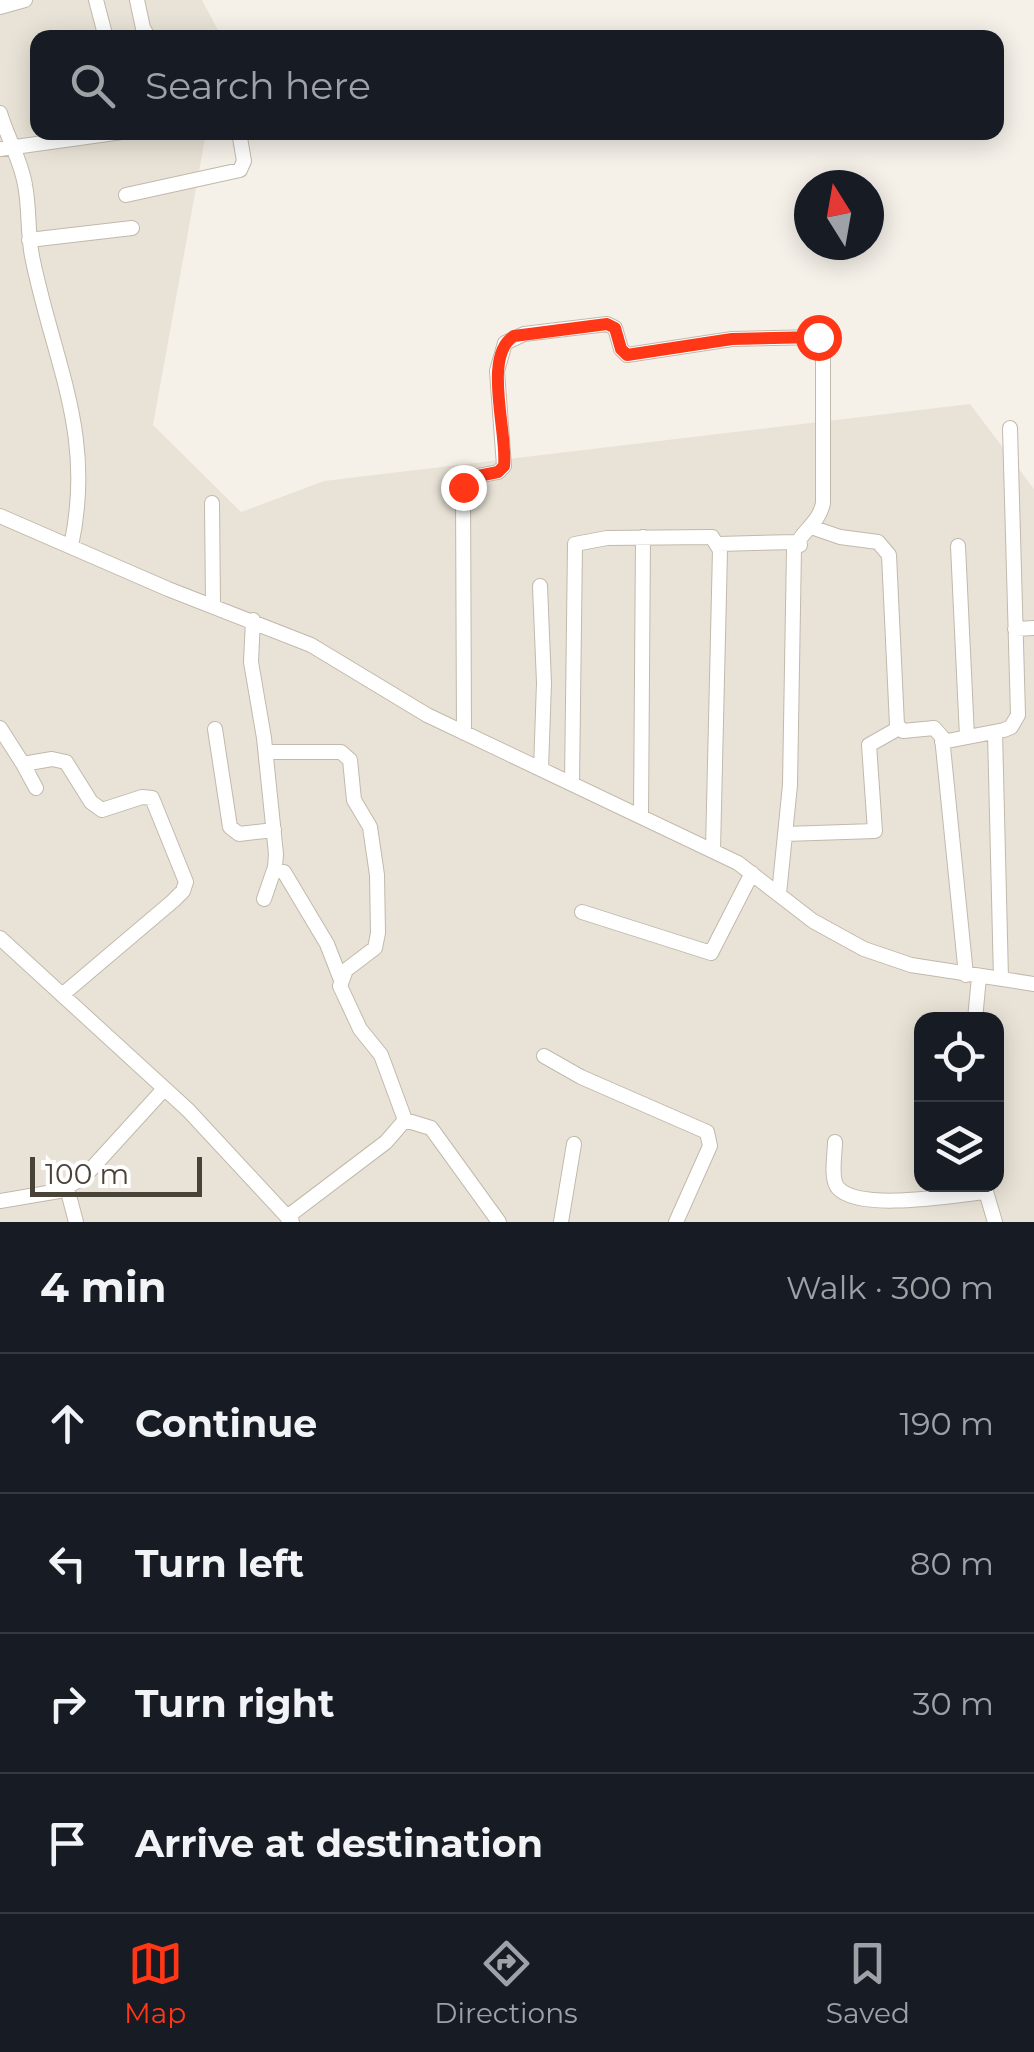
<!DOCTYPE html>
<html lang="en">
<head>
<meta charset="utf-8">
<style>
  body { margin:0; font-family:Montserrat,sans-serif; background:#20242c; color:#f1f3f6 }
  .controls { position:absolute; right:30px; bottom:30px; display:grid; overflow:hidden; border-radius:20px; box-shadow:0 5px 25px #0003 }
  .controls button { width:90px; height:90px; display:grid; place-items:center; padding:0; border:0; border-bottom:2px solid #363941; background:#171b24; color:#f1f3f6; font:50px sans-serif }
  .compass { position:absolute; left:794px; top:170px; width:90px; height:90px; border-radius:50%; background:#171b24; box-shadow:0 5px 25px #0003; rotate:349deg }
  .scale { position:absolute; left:30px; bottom:25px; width:172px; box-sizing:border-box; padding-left:10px; border:5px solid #494237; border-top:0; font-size:28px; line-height:35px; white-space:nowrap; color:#494237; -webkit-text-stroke:8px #fff; paint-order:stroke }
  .stop { position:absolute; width:30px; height:30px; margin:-22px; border:8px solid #ff3716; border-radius:50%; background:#fff }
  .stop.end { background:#ff3716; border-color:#fff; box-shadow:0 2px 10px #0008 }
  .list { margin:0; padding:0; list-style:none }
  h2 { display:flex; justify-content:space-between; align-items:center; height:130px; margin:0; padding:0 40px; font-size:42px }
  h2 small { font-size:32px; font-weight:400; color:#9ea1a6 }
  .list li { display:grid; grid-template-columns:65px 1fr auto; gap:30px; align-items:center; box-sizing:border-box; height:140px; padding:0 40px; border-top:2px solid #363941 }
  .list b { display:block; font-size:38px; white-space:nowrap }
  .list em { font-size:32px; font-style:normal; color:#9ea1a6 }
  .icon { flex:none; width:55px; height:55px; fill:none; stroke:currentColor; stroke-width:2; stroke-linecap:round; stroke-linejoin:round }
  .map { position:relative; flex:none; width:1034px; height:1222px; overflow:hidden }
  .search { position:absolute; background:#171b24; box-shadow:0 5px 25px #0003; left:30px; right:30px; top:30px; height:110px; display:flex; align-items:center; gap:25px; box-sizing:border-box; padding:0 35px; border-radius:20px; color:#9ea1a6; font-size:38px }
  .sheet { height:690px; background:#171b24 }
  nav { display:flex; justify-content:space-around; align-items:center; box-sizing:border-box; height:140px; border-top:2px solid #363941; background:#171b24; font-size:28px; color:#9ea1a6 }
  nav a { display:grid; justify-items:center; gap:5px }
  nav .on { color:#ff3716 }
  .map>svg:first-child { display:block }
  .residential { fill:#e9e3d7; fill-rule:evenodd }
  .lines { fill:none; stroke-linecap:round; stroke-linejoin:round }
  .minor-casing { stroke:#c1b9ab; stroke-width:16 }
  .minor { stroke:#fff; stroke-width:14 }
  .route { stroke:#ff3716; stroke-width:12 }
</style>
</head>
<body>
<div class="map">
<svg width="1034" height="1222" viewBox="0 0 1034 1222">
  <rect width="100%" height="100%" fill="#f5f1e9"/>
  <path class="residential" d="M0,0H202L219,32L218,38H38V132L206,133L153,425L241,512L324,481L970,404L1034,489V1222H0ZM922,1019H996V1184H922Z"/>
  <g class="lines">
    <g class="minor-casing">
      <path id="minor" d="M96,0L106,38
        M137,0L143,28L149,38
        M0,7L25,0
        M0,113C7,137 21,160 25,185C30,210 27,236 33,261C55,366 95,435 71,546
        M0,149L122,132
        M126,195L240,170L244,161L239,132
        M29,240L132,228
        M212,503L213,605
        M0,516L168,589L311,645L427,715L738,863L813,921L864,949L911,965L1034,984
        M811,527L840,537L878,542L889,555L897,725L903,731L934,728L942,737L966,975
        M718,544L796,542L800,545
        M958,546L967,737
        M540,586L544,683L541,769
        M253,620L251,662L264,738L276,854L275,867L264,899
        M1015,629L1034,628
        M0,728L23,764L52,759L66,762L91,802L102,810L142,797L152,798L186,882L183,891L173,901L62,995
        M215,729L230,827L239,834L274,830
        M995,732L1001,979
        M464,733L463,487L467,478L498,472L504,466L497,371L505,343L524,334L607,324L615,328L621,349L627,355L732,339L818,337L823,345V503C819,524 801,531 794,549L790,785L779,894
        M942,742L1004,730L1011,727L1018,715L1010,428
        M266,752H341L350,760L354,800L370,827L377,875L378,933L375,948L346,970L340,986L360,1029L381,1055L405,1120L386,1142L287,1217
        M23,764L36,788
        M572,783L575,544L607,538L712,537L720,550L713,850
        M641,815L643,537
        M785,834L875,831L869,745L899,728
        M284,872L327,944L341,980
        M582,912L711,953L752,873
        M0,938L188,1110L292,1222
        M975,1019L979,977
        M544,1056L581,1077L707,1132L710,1146L676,1222
        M405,1120L431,1128L499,1222
        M835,1142C835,1154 830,1179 838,1188C860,1212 954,1195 985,1192
        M984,1185L995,1222
        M67,1188L76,1222
        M0,1201L59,1191L83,1178L164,1089
        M561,1222L574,1144"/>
    </g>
    <use href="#minor" class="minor"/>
  </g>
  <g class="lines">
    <path class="route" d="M463,487L468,478L498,472L504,466C508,434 482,355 514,336L607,324L615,328L621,349L627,355L732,339L818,337"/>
  </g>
</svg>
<div class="controls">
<button><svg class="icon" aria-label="locate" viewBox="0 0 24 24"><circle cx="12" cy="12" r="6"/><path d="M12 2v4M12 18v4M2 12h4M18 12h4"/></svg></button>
<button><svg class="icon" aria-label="layers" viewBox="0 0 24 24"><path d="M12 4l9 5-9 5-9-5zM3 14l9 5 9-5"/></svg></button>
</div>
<svg class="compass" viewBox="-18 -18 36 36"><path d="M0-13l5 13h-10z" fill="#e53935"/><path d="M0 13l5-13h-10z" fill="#9ea1a6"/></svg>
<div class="scale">100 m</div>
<div class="stop" style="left:818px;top:337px"></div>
<div class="stop end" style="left:463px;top:487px"></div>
<div class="search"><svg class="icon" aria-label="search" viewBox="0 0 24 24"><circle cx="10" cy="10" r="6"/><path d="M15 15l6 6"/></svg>Search here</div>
</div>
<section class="sheet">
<h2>4 min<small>Walk · 300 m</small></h2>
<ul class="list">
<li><svg class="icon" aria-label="ahead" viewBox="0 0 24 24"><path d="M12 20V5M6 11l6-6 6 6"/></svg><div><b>Continue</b></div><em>190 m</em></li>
<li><svg class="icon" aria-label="left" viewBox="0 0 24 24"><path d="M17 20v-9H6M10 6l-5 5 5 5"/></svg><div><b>Turn left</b></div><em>80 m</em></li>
<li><svg class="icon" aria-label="right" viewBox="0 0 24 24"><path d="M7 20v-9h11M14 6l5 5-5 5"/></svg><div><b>Turn right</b></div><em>30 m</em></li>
<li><svg class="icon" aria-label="arrive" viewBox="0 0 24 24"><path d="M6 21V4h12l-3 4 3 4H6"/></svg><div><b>Arrive at destination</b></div></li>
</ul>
</section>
<nav>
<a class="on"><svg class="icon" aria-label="map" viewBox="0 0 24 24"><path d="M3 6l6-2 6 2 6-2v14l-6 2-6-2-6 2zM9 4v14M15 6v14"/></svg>Map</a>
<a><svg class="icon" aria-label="directions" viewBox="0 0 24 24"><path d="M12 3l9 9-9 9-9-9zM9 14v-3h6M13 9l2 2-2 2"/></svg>Directions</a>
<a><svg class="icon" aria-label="saved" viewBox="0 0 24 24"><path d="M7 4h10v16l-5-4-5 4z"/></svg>Saved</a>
</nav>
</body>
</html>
